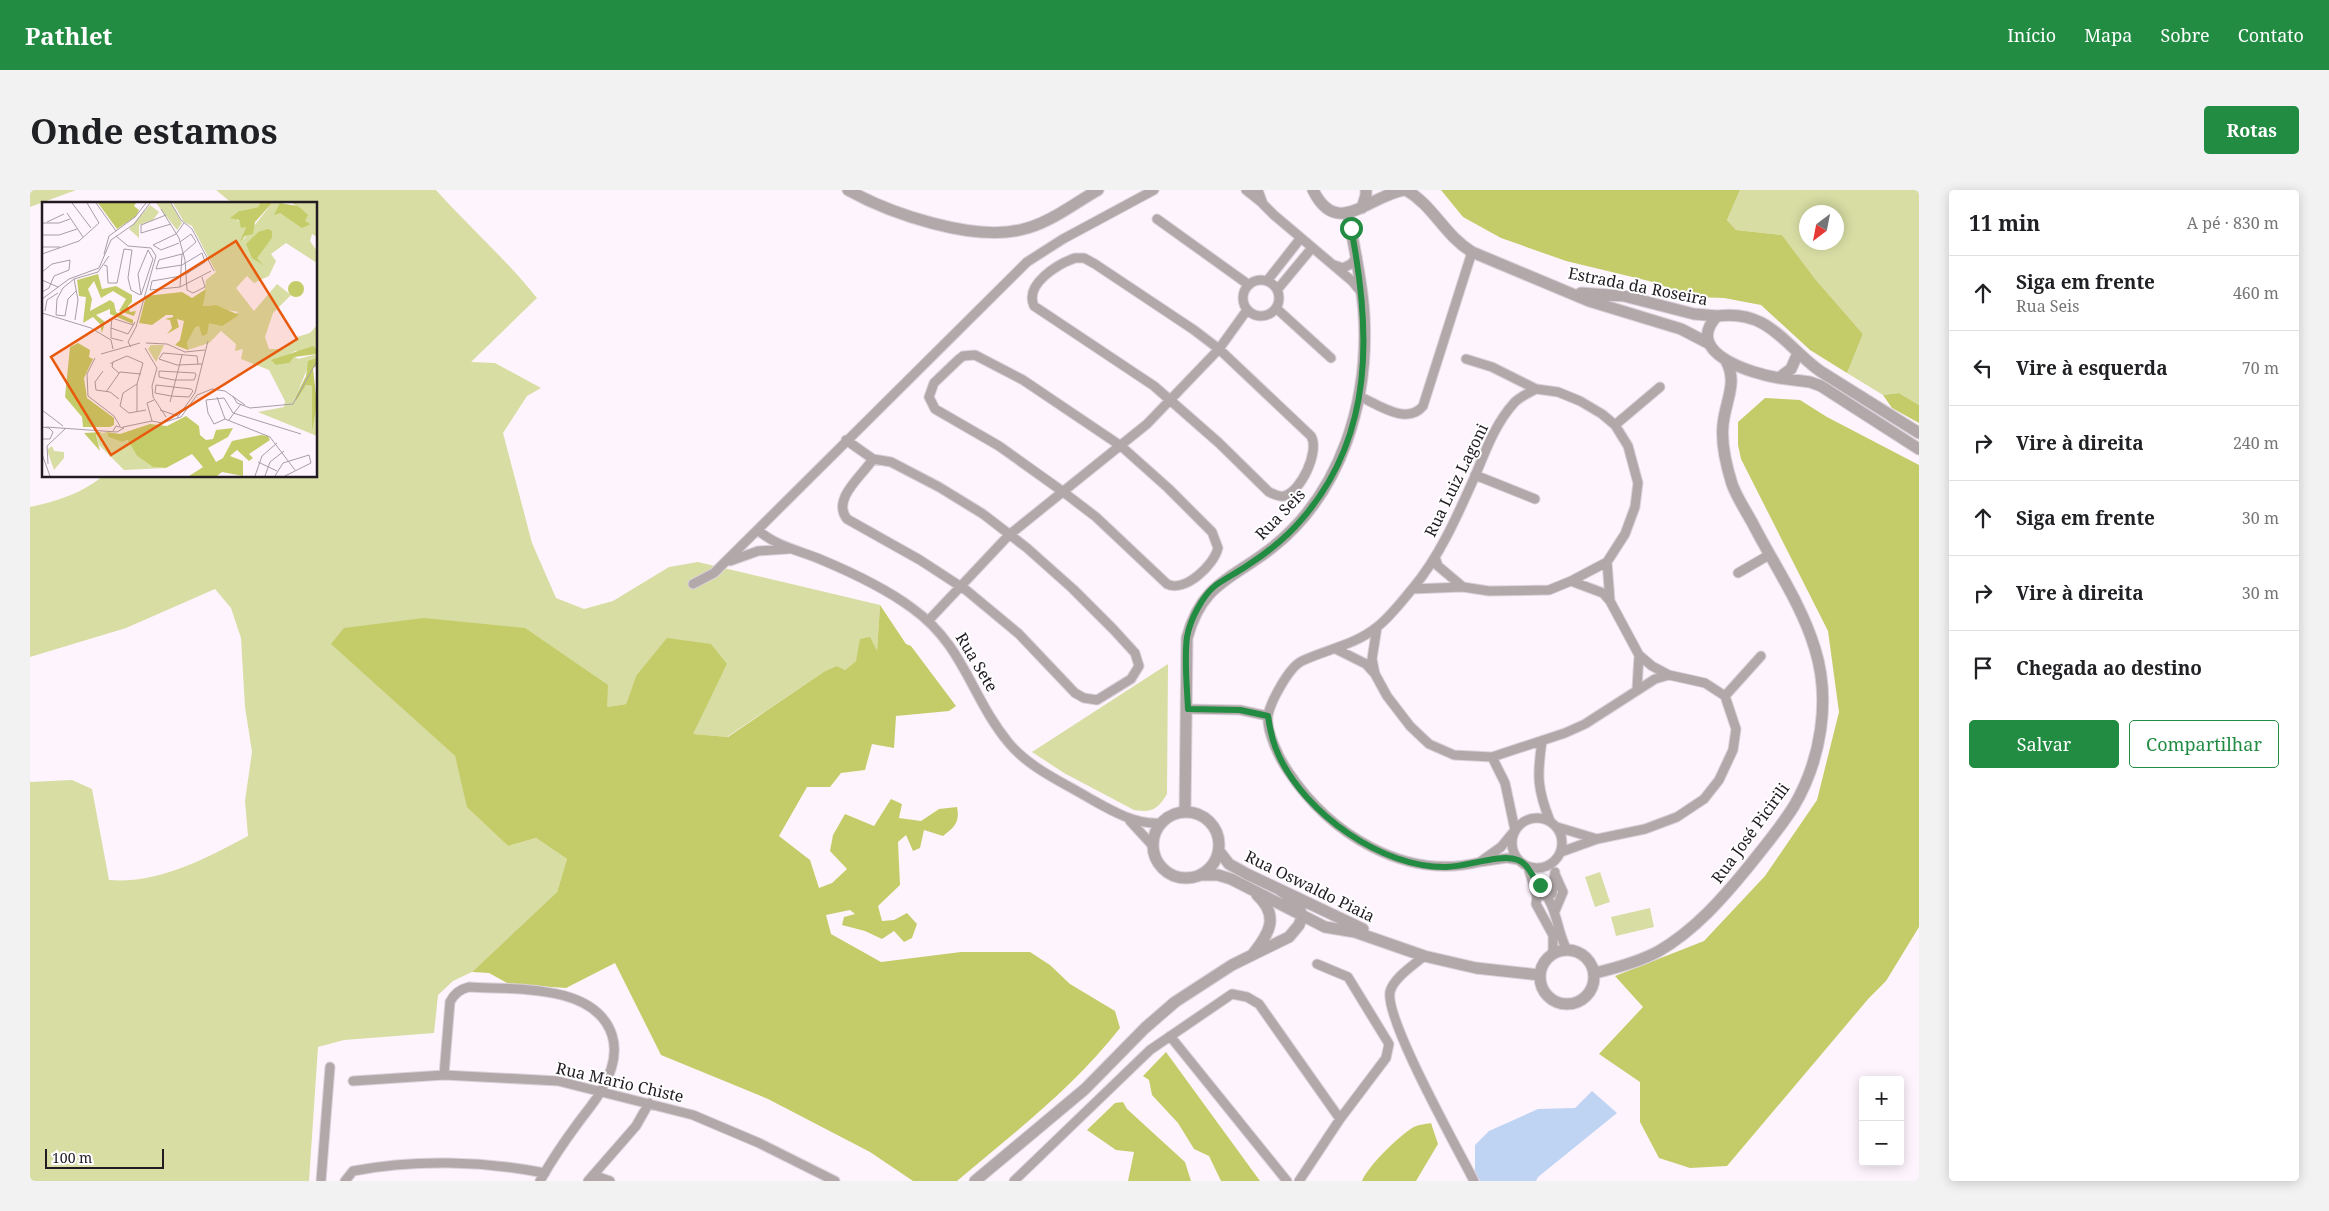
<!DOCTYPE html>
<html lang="pt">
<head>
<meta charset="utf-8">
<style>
  body { margin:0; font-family:"Noto Serif",serif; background:#f2f2f2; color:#202124 }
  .controls { position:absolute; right:15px; bottom:15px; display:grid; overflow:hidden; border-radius:5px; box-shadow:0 2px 12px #0003 }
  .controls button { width:45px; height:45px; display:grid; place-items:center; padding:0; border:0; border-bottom:1px solid #e0e0e0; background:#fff; color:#202124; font:25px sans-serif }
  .compass { position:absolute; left:1769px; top:15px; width:45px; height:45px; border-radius:50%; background:#fff; box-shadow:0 2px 12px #0003; rotate:212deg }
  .scale { position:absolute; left:15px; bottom:12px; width:119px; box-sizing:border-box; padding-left:5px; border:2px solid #221c22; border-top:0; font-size:14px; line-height:18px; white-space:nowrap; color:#221c22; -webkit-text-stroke:4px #fff; paint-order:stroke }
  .stop { position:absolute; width:15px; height:15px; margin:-11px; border:4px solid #228c42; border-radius:50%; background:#fff }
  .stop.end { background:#228c42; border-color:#fff; box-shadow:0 1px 5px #0008 }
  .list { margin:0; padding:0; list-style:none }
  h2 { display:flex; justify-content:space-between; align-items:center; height:65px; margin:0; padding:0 20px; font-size:21px }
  h2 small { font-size:16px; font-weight:400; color:#757577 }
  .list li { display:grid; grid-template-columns:32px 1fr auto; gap:15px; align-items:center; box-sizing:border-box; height:75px; padding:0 20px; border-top:1px solid #e0e0e0 }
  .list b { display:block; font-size:19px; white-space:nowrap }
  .list p { margin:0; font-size:16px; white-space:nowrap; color:#757577 }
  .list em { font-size:16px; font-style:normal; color:#757577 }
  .actions { display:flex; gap:10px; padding:15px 20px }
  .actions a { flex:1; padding:11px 0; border:1px solid #228c42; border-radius:5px; text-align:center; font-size:18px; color:#228c42 }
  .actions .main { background:#228c42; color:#fff }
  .icon { flex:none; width:28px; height:28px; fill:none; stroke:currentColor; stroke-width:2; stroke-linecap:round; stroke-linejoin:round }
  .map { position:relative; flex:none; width:1889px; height:991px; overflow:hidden; border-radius:5px }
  header { display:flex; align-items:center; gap:30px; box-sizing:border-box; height:70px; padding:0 25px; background:#228c42; color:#fff }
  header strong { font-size:24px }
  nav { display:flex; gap:28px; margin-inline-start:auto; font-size:18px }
  .intro { display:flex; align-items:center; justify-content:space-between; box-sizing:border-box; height:120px; padding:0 30px }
  h1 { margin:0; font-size:35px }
  .button { padding:12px 22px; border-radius:5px; background:#228c42; color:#fff; font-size:18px; font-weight:700 }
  main { display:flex; gap:30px; padding:0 30px }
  aside { flex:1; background:#fff; border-radius:5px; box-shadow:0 2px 12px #0003 }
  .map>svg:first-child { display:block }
  .green { fill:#d7dda3; fill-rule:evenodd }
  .forest { fill:#c4cc69 }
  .water { fill:#bfd3f3 }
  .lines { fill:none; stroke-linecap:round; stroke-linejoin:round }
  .minor-casing { stroke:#dbd1da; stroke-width:11 }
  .tertiary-casing { stroke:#dbd1da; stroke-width:13 }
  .minor { stroke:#b2a8a9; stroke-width:9 }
  .tertiary { stroke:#b2a8a9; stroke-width:11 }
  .route { stroke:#228c42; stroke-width:6 }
  .labels { text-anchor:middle; stroke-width:4; stroke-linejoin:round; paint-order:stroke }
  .street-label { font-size:16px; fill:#221c22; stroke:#fff }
  .inset-road { fill:none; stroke:#a69ea5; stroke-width:1 }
  .view { fill:#e8590c; fill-opacity:0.15; stroke:#e8590c; stroke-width:2.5 }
  .inset-edge { fill:none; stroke:#221c22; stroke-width:2.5 }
</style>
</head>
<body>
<header>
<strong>Pathlet</strong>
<nav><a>Início</a><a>Mapa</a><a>Sobre</a><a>Contato</a></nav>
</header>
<div class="intro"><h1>Onde estamos</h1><a class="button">Rotas</a></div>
<main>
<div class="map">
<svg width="1889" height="991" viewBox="0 0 1889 991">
  <rect width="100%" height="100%" fill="#fef4fd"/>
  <path class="green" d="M0,0H46L0,17Z
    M186,0H406C439,37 476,69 507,108L441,172L465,173L511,198L497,206L473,243L502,353L526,408L554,419L583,411L639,377L668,372L850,415L847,462L826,471L815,480L807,476L795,481L697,547L662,544L697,474L606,486L596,514L577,517L302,454L425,566L438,617L478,656L506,648L537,669L527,702L442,782L423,791L408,805L404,843L314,850L288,857L279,991H0V592L42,590L62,599L79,690C128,694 175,669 218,646L215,611L222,562L215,517L211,448L201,418L185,399L96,438L0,467V317C27,311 51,304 73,286H286V14H203Z
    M1710,0H1889V215L1869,203L1853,205L1817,183L1833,144L1786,90L1752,45L1706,40L1697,30ZM1776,22H1806V52H1776Z
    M1138,474L1137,604C1128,619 1122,623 1104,620L1034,583L1002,562Z
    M1570,682L1580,712L1565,717L1555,687Z
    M1620,718L1624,737L1586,746L1581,727Z"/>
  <path class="forest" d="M1411,0H1710L1697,30L1706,40L1752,45L1786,90L1833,144L1817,183L1780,160L1731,115L1694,108L1665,107L1619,91L1536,71L1471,48L1433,27Z
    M1869,203L1889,215V233L1862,218L1853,205Z
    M1735,208L1770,210L1797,227L1889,275V737L1856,791L1839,808L1697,976L1660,978L1629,968L1610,932V892L1569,864L1613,817L1585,786L1674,751L1735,686L1787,610L1809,522L1798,441L1711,269L1708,255V232Z
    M850,415L876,454L881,456L926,516L919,521L866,526L864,558L842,554L835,580L811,583L800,597H777L749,646L780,670L789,698L802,693L817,679L800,661L803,645L815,624L844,636L861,609L872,614L869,628L891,631L909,619L927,617C930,632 925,637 913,646L894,640L890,658L883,661L876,645L868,652L870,695L848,716L852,731L864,730L877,723L887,734L882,748L874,752L864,741L852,749L835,741L812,735L814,727L825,724L820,720L796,725L801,744L851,772L931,762H1000L1020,775L1040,794L1085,821L1090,838C1044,897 984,943 927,991H883L840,962L738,909L631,865L585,773L536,798L479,794L459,783L442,782L527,702L537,669L506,648L478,656L437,617L425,566L301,454L314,438L394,428L495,438L578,495L577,517L596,514L606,486L637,448L681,454L697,474L663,544L698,547L795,481L807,476L815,480L826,471L830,449L840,447L847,461Z
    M1136,862L1230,991H1191L1179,966L1164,959L1148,933L1122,905L1119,890L1113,886Z
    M1093,912L1097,919L1155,972L1161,991H1098L1104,962L1086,960L1057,940L1085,913Z
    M1401,933L1408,954L1386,991H1332C1338,976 1368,947 1382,938C1387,935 1395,934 1401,933Z"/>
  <path class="water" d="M1562,901L1587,923L1508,987L1506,991H1450L1445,981V955L1459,941L1508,919L1545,918Z"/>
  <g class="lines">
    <g class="minor-casing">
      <path id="minor" d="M1216,0L1231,12
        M1228,0L1233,14L1244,25L1322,91L1332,103
        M1127,29L1219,95
        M1045,68H1054L1065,74L1164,140L1189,159L1281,246C1290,261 1271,302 1254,306C1249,307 1243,304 1239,302L1189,253L1124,196L1004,116C994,94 1028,74 1045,68Z
        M1304,75L1313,78L1321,74L1327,67
        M1213 108a18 18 0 1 1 36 0a18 18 0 1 1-36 0Z
        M1237,91L1270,49
        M1247,100L1281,59
        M1246,118L1301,168
        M945,165L993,190L1091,256L1138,298L1182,342L1188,358C1184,375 1155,403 1137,394L1066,327L1032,301L969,256L905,219L899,207L904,193L928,170L933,166Z
        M1329,206C1347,214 1377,236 1393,216L1442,62
        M1585,235L1630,197
        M816,250L843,269L861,272L909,297L953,324L997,358L1043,399L1083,439L1105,463L1109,476L1101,489L1067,510L1054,508L1045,503L989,444L936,400L890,370L817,329C801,309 833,285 843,269
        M1445,285L1505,309
        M728,340C745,356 771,361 792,370C823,383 855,398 882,418C934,455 941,507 978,552C998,577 1032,592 1059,608C1082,621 1105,635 1132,633
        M1405,367L1408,376L1433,397
        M700,371L728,361L758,359
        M1708,383L1739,365
        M1541,391L1573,403L1580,411
        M663,394L684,383L997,72L1033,49L1124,0
        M1382,399L1433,397L1459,401L1519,400L1541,391L1577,372L1595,344L1605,317L1608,293L1598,256L1585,235L1572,224L1550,211L1528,202L1506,199L1462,177L1436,169
        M898,431L979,345L1117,234L1189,159L1217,120
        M1347,437L1342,469L1345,484L1357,506L1380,536L1399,554L1424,565L1462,567L1535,543L1555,534L1625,489L1639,485
        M1306,459L1336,474L1345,484
        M1607,499L1609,465
        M1695,506L1731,466
        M1157,519L1210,520L1238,526
        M1512,551C1507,585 1507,599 1520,631
        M1462,567L1475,593L1485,640L1471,657L1450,672L1477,668L1488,670
        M1482 653a25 25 0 1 1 50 0a25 25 0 1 1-50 0Z
        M1100,631L1123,656
        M1527,637L1567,649L1531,662
        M1567,649L1615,639L1647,627L1674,609L1689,590L1703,560L1706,539L1695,506L1675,493L1639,485L1622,476L1609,465L1580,411L1577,372
        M1450,672C1374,691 1299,643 1258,581C1249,568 1236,541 1238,525C1241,511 1259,477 1272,471C1297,459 1325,455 1347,437C1360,427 1372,411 1383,398C1410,366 1428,324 1445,286C1456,260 1465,234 1484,213C1489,207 1499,203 1506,199
        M1498,677L1507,707L1506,714L1523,745V763
        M1525,684L1533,702L1525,721
        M1503,689L1510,695L1514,706
        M1522,704L1525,682
        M1519,710C1528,726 1528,744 1537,760
        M1394,766C1384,775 1363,788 1360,802C1355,830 1428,959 1444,991
        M1140,846L1257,991
        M414,885L420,812C424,804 430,799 439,797C483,800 565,793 582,845C588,864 582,882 572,899C566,911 556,922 548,933C534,952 521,971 510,991
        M323,891L414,885L528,891L663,925L729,953L805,991
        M563,985L580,991
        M291,991L300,877
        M315,991L323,981C385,969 453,971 515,983
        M558,991L606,936L619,913
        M984,991L1120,860L1202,804L1217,807L1229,814L1310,929L1356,868L1359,854L1318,787L1287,774
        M1269,991L1310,929"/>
    </g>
    <g class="tertiary-casing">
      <path id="tertiary" d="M818,0C861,24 942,51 990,40C1019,34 1043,14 1068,0
        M1283,0C1307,49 1338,6 1374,0
        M1376,0C1403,15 1415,46 1442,62L1559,111L1651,139L1678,153
        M1332,18L1336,5V0
        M1551,103L1594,106L1664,124L1687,126
        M1768,163L1761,179L1749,188C1723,184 1652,163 1687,126C1739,119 1754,155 1790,181L1889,243
        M1749,188L1780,192L1791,196L1889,259
        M1155,622L1157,448C1172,392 1203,389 1243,357C1312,302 1339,210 1334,125C1332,91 1324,57 1318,24
        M1123 655a33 33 0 1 1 66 0a33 33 0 1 1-66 0Z
        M1189,661L1199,674L1217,684L1333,739
        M1170,685H1188L1201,689L1295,737L1325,742L1394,766L1446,778L1509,785
        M1510 787a27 27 0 1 1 54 0a27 27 0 1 1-54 0Z
        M1223,764C1239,744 1250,726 1227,705
        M1565,783C1586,778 1609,772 1629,761C1665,740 1693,708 1719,676C1734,657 1751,637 1764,616C1791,570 1801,510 1785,459C1772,415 1744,375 1723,334C1716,321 1707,308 1702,294C1696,275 1691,254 1693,235C1695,211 1709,192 1695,169
        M945,991L1055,899L1115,838L1145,812L1202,775L1259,747L1269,735L1272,726L1270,720L1262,709L1250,700"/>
    </g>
    <use href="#minor" class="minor"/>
    <use href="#tertiary" class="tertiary"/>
  </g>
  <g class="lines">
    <path class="route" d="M1321,38C1341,140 1345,245 1272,329C1257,347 1238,362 1218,375C1208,382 1196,388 1186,395C1172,406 1160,430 1157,447C1154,470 1157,496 1158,519L1210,520L1238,526C1240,540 1243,554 1249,566C1276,624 1352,678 1416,677C1437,677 1470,663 1488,670C1500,675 1501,687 1510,695"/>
  </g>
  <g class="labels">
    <g class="street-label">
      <text transform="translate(1608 96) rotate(11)" y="6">Estrada da Roseira</text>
      <text transform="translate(1426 290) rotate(-64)" y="6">Rua Luiz Lagoni</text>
      <text transform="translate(1250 324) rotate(-46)" y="6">Rua Seis</text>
      <text transform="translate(947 472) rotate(59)" y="6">Rua Sete</text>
      <text transform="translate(1720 643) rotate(-54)" y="6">Rua José Picirili</text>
      <text transform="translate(1280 696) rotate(26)" y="6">Rua Oswaldo Piaia</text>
      <text transform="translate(590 892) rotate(13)" y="6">Rua Mario Chiste</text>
    </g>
  </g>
  <g transform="translate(12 12)">
    <rect width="275" height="275" fill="#fef4fd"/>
    <path d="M114,1H129L140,21L135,28ZM131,1H218L216,5L197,9L194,17L204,25L201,38L230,1H238V11L259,24L269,22L262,19L260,9L250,1H275V35L270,32L268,39L275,49V61L244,41L229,52L234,59L227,74L212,81L205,74L194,86L212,109L235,82L249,93L231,111L223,135L227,147H242L255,135L268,131L275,123V147L271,145L259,150L253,149L233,159L234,163L245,161L252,154L256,157L275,152V156L268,160L254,194L264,183L270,184V231L275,202V234L216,210L242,205L243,199L227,168L199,157L201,147L193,149L194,142L179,129L167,141L146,148L144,143L153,126L197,110L179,107L174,103L161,104L164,78L174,70L150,24L142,20ZM216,30L230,36L214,56L222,64L215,59L205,42ZM108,3L117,10L111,18L97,23V36L87,27ZM109,143H122L114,160L106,147ZM65,230L66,235L80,240L87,238L95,254L111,265L124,266L82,268L57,243L54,232ZM10,244L12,249L22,250V256L12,268L5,248Z" fill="#d7dda3" fill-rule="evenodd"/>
    <path d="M56,1H94L92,4L97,8L94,14L75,27ZM218,1H230L213,20L211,32L203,34L198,40L204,25L199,26L197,18L188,16L197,9L216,5ZM238,1L256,4L266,13L263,19L269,22L260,26L238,11L232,13ZM226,27L230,29V36L215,56L222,64L210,56L204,42L216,30ZM56,72L60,87L74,84L90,93V100L86,104L88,110L94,109L92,114L77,109L84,97L71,89L59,96L52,79L46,87L50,97L48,109L68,98L72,101L74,110L91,118V122L68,112V107L54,113L63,120L60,131L58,122L51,115L41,121L44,95L37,94L35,78ZM246 87a8 8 0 1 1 16 0a8 8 0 1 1-16 0ZM164,87L161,104L174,103L197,113L180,124L167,121L165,132L160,134L157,124L153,126L145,141L146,148L133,143L138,138L142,119L135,117L137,125L125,132L130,126L128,118L123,117L131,115V113H124L110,123L97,121L104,94L140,90L150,96ZM36,141L48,148L47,155L51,157L42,176L45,196L72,216V223L68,225H41L40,215L23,195L28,145ZM271,144L275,147V152L252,155L247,161L234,163L229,158ZM275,156V164L271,166L275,202L270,231V184L264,183L254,199V194L264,174L266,159ZM144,214L157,224L158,233L164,238L171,237L174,228L191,226L186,235L166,246L174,260L181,256L190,239L219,233L226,234L228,238L207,252L211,256L207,259L195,248L188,254L201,259V274L180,270L175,274H147L161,265L150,252L124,266L111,265L95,254L86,238L80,240L66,235L65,230L78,232L108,222L125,224ZM60,230L54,233L58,249L42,231Z" fill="#c4cc69"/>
    <path class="inset-road" d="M30,1L49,26M54,1L74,29M129,1L139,18L150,27L172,69M119,7L137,36L143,58L145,88L151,91L163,85L160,75M25,11L41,35M124,13L99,23V31L129,22M5,20L22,12M1,21H17L28,17M0,33H17L35,27M74,34L86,44L109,46L114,54L94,125L86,140L89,145M138,40L149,32L154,40L140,52L117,58L114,67L140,63L160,51L163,60L144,72M137,41L119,48L111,43L134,32L142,21M1,45H18M106,48L111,57L99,93L96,72ZM0,52L37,39L57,21L45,1M62,52L67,34L93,15L104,1M62,63L65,64L66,81H75L82,47L90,48L86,76L89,88L98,93M0,70L10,62L28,58L27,68L12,74L7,86L0,90M139,74L110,79L108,88L138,85L169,69M32,77L36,98L33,118M0,78L16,85M138,85L140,52M34,89L26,97L23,114L14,113L15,97L21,86L32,77L56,70L67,54M0,97L27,77L57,66L69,38L92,22L108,1M3,109L5,98L16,91M0,111L49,126L69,138L71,147M69,126L70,116L91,123M81,139L69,136V126L86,132L93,120M104,141L125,142L143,150L163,148M103,146L115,166L110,184L111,195L124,215M59,152L98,141M53,156L45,172L46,194L72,214L78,224M71,160L85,154L101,161L95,182V210M68,162L71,160L70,165L77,171M156,162L155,154L121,151L117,157L135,163L160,162M61,169L53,180L54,188L68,190L77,197M117,169L153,171L154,173L152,178H132L117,175ZM95,182L81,191L78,204L87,211L104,208M114,183L149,187L151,189L147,195L129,194L113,191ZM64,190L78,170L99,172M191,194L195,201L208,206L251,202L275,159M175,195L183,217L228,235L253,268M128,200L140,153M0,208L21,224M118,208L136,214M135,216L153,191L166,139M183,217L172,222L166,211L164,198L182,196L191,211L259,232M110,219L105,201L112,198M186,219L199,202M0,225L7,226L11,230L8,237H0M4,225L75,230L82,226L74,224L71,229M81,225L110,219L120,221L139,215L155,193L170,187L183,189L203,203M0,252L8,274M216,260L235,269M6,262L5,244L24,226M213,274L220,254L235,241M223,274L228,260L242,249M233,274L241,261L267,253L269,261L243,274"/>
    <path class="view" d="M194,39L255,137L69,253L9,155Z"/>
    <rect width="275" height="275" class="inset-edge"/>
  </g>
</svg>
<div class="controls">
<button>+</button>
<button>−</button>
</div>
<svg class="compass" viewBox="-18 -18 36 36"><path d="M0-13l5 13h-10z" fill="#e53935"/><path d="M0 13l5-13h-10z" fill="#757577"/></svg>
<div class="scale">100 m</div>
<div class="stop" style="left:1321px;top:38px"></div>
<div class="stop end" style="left:1510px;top:695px"></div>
</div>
<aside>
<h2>11 min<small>A pé · 830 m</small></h2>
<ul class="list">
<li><svg class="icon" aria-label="ahead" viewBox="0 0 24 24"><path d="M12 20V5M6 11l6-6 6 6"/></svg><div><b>Siga em frente</b><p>Rua Seis</p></div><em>460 m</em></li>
<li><svg class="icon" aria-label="left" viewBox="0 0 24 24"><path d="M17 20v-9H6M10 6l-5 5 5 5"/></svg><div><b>Vire à esquerda</b></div><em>70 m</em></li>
<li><svg class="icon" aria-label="right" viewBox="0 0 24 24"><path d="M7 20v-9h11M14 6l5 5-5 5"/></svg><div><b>Vire à direita</b></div><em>240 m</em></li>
<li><svg class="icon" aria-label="ahead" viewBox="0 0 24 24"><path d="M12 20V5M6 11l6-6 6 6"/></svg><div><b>Siga em frente</b></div><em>30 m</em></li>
<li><svg class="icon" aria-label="right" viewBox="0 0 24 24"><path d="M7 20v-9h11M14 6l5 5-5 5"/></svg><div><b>Vire à direita</b></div><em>30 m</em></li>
<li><svg class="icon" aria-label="arrive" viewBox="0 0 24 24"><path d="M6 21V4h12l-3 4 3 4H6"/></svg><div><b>Chegada ao destino</b></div></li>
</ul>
<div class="actions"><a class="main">Salvar</a><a>Compartilhar</a></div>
</aside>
</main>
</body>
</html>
